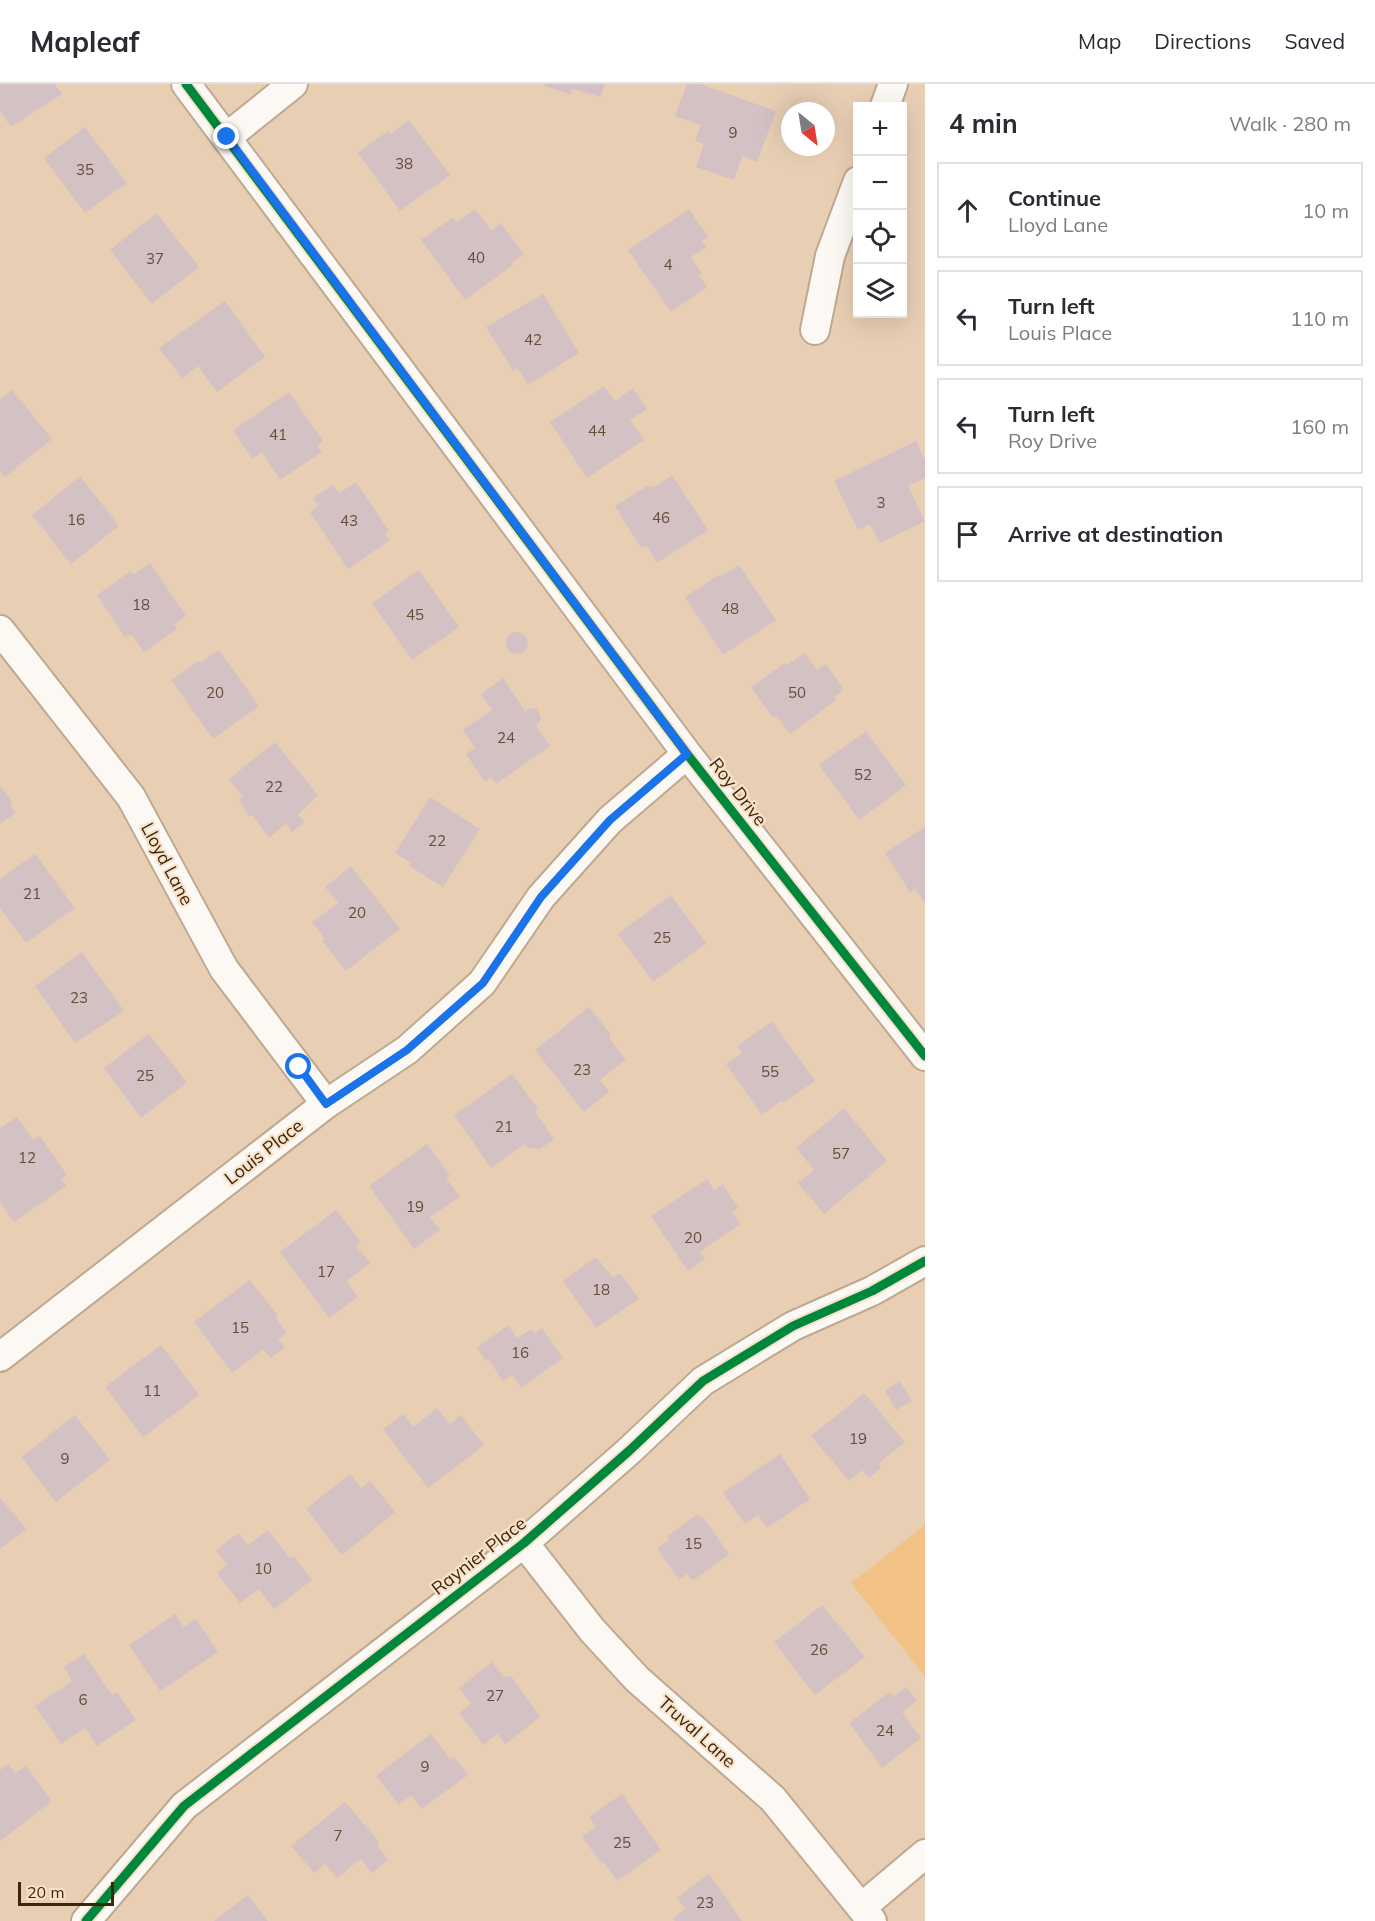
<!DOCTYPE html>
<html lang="en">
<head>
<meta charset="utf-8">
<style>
  body { margin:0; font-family:Mulish,sans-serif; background:#f2f2f3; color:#2b2b33 }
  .controls { position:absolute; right:18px; top:18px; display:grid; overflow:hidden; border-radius:0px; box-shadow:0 6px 24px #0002 }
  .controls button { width:54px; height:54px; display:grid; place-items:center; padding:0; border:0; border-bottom:2px solid #e1e1e2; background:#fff; color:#2b2b33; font:30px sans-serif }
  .compass { position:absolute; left:781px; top:18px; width:54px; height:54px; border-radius:50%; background:#fff; box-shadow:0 6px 24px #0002; rotate:150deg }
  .scale { position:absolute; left:18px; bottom:15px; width:96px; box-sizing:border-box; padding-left:6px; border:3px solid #3c260b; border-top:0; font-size:16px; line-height:21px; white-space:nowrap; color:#3c260b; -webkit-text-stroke:4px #f9e2ca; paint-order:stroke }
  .stop { position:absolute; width:18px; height:18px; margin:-14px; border:4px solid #1a73e8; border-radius:50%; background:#fff }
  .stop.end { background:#1a73e8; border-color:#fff; box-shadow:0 2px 6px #0008 }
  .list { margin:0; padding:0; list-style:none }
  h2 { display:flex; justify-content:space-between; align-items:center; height:78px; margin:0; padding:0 24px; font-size:26px }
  h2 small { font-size:20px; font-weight:400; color:#7c7c81 }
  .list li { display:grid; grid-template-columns:39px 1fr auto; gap:18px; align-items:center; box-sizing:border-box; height:96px; margin:0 12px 12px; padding:0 12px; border:2px solid #e1e1e2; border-radius:0px }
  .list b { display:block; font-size:22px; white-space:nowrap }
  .list p { margin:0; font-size:20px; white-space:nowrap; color:#7c7c81 }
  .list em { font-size:20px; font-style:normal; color:#7c7c81 }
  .icon { flex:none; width:33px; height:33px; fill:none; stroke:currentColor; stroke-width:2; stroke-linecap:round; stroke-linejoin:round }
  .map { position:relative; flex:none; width:925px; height:1837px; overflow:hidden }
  header { display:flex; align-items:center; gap:36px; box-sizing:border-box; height:84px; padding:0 30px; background:#fff; border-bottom:2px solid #e1e1e2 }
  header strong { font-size:28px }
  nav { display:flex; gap:33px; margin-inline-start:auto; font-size:21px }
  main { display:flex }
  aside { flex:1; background:#fff }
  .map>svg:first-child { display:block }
  .green { fill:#f2c186 }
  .building { fill:#d4c1c3 }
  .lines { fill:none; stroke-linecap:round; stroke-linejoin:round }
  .street-casing { stroke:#bea890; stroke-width:32 }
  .street { stroke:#fcf8f4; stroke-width:28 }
  .cycleway-casing { stroke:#f9e2ca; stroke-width:13 }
  .cycleway { stroke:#00873e; stroke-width:9 }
  .route { stroke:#1a73e8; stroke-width:8 }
  .labels { text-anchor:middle; stroke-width:4.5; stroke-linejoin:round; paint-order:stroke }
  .number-label { font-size:15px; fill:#624d39 }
  .street-label { font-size:18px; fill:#3c260b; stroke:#f9e2ca }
</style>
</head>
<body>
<header>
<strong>Mapleaf</strong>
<nav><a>Map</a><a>Directions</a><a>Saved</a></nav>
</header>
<main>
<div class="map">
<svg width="925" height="1837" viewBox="0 0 925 1837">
  <rect width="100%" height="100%" fill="#e8cfb4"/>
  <path class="green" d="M925,1441V1592L851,1499Z"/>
  <path class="building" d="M0,0H55L62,10L11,43L0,27Z
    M545,0H605L601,13L572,5L570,10L544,2Z
    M687,0H700L776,27L757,78L742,72L734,96L696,83L704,60L695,57L701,41L675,32Z
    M409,36L450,91L400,127L358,69L388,47L391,50Z
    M85,43L127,99L85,129L44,74Z
    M475,125L492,147L501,139L524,170L512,179L513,181L465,216L421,156L453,133L457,138Z
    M689,125L708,153L702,157L706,163L691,173L702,189L699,191L707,203L671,228L628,166Z
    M157,129L199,183L152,220L110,166Z
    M543,210L579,269L528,301L517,284L513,287L486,243Z
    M225,217L265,273L217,308L198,282L182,294L159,264Z
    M604,302L615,317L633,304L647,325L630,336L644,356L587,394L550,338Z
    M12,306L52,355L5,393L0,387V315Z
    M289,308L323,357L317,361L322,368L280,396L262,368L252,375L233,346Z
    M916,357L925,376V394L908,402L925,437L880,459L870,440L858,446L834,397Z
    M672,391L708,446L657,479L647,462L641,464L615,422L647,402L654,403Z
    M80,392L119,442L71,480L32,431Z
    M356,398L389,447L385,450L390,456L348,485L310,428L318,422L313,414L333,401L339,409Z
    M150,479L186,532L175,540L177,545L144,568L132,551L125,553L97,511L129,488L135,490Z
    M739,481L776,536L723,571L685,513L719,491L720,493Z
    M419,486L459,543L412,576L372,519Z
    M506 559a11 11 0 1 1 22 0a11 11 0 1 1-22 0Z
    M219,566L259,622L213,655L171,596L198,577L200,579Z
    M804,569L817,586L826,580L844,605L834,613L836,616L790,650L777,632L773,634L751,603L785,579L787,581Z
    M503,594L525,627L529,624L536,625L541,632L540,638L536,641L550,662L496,700L491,693L485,698L466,670L475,664L463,646L492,626L481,610Z
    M866,647L906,701L859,736L819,681Z
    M275,658L318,711L298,731L304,738L292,748L286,739L269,754L252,731L249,732L239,716L243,713L229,695Z
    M0,702L11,716V723L16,729L0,740Z
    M430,713L480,745L443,803L409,782L411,779L395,769Z
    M925,743V819L915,805L910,808L885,769Z
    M35,770L75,824L26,859L0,824V795Z
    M351,782L400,845L346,887L322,857L325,855L312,838L338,819L325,803Z
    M671,811L706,859L653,898L618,850Z
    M82,868L124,927L75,959L35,902Z
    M589,923L611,951L609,954L626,976L600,996L609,1008L584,1028L535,966Z
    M772,937L815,997L783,1019L781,1017L762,1031L726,980L742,969L737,962Z
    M149,950L187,999L141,1034L104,984Z
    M512,990L538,1025L535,1028L554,1055L540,1065L527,1064L525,1060L491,1084L454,1031Z
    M844,1024L887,1077L824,1130L798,1099L814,1086L796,1064Z
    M17,1033L33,1056L40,1052L67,1091L61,1095L66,1102L14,1138L0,1118V1044Z
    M427,1060L450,1092L446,1094L460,1113L430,1133L440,1146L414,1165L369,1102Z
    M707,1095L714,1106L723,1100L738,1124L732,1128L740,1140L700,1168L705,1175L688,1187L651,1132Z
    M336,1126L361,1158L356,1162L370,1179L347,1197L358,1213L329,1234L280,1168Z
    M596,1173L613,1193L620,1189L639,1215L596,1244L563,1197Z
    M250,1196L278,1232L276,1234L287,1249L278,1255L285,1264L271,1274L263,1265L232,1289L194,1238Z
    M508,1241L517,1254L531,1245L534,1249L542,1244L563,1274L521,1304L512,1291L503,1297L488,1275L486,1277L477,1264Z
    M161,1261L199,1311L143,1353L105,1303Z
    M900,1297L912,1317L896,1326L885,1307Z
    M864,1309L905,1358L878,1380L881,1384L869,1394L862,1386L849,1397L811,1352Z
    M437,1324L450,1340L461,1331L484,1361L428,1404L383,1345L403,1330L413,1343Z
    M75,1331L110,1376L56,1418L21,1373Z
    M780,1370L810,1415L767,1444L758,1431L745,1440L723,1409Z
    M350,1390L361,1404L370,1397L395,1428L342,1471L306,1425Z
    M0,1413L26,1445L0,1465Z
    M698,1430L701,1435L703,1433L729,1470L692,1497L687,1490L679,1496L657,1464L669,1455L667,1452Z
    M268,1446L290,1474L294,1472L312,1496L274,1525L259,1505L240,1519L217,1489L227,1481L216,1466L238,1449L248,1461Z
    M822,1521L865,1573L815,1611L774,1558Z
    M175,1530L184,1543L196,1535L218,1568L160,1607L129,1561Z
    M84,1570L112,1611L117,1608L136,1636L97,1662L85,1644L61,1660L35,1622L72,1597L64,1583Z
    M492,1578L504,1593L511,1592L540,1633L505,1660L497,1650L483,1661L459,1629L471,1620L459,1604Z
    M906,1603L917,1617L902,1628L921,1654L882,1684L849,1639L890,1608L893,1613Z
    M431,1650L450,1675L454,1673L468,1691L422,1725L411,1711L399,1721L376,1692Z
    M8,1680L16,1689L26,1682L52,1717L0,1757V1686Z
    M622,1710L661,1766L617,1797L604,1778L602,1780L582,1753L596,1743L589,1733Z
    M345,1718L380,1759L377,1762L388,1776L372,1789L361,1775L337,1794L325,1780L314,1789L291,1762Z
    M709,1790L742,1837H675L673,1834L685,1825L677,1814Z
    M248,1811L268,1837H214Z"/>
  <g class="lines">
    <g class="street-casing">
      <path id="street" d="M186,0L687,670L925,972
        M885,22L893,0
        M227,53L293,0
        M815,246L830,172L858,97
        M0,546L131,713L224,885L326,1020
        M0,1273L326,1020L407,966L482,899L541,813L610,736L687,670
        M524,1459L592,1546L637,1595L773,1715L872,1837
        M862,1823L925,1770
        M86,1837L184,1722L524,1459L629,1367L703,1297L793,1242L872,1207L925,1177"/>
    </g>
    <use href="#street" class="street"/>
    <g class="cycleway-casing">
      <path id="cycleway" d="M186,0L687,670L925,972
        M86,1837L184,1722L524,1459L629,1367L703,1297L793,1242L872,1207L925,1177"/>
    </g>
    <use href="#cycleway" class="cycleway"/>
  </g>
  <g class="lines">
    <path class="route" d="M227,53L687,670L610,736L541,813L483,899L407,966L326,1020L299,983"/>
  </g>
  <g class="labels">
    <g class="number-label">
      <text x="733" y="54">9</text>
      <text x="404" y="85">38</text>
      <text x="85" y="91">35</text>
      <text x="476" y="179">40</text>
      <text x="155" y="180">37</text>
      <text x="668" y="186">4</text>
      <text x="533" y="261">42</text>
      <text x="597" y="352">44</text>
      <text x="278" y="356">41</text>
      <text x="881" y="424">3</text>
      <text x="661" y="439">46</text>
      <text x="76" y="441">16</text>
      <text x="349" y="442">43</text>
      <text x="141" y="526">18</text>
      <text x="730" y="530">48</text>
      <text x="415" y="536">45</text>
      <text x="215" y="614">20</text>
      <text x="797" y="614">50</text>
      <text x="506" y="659">24</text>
      <text x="863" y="696">52</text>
      <text x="274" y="708">22</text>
      <text x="437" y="762">22</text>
      <text x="32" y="815">21</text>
      <text x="357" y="834">20</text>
      <text x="662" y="859">25</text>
      <text x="79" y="919">23</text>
      <text x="582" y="991">23</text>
      <text x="770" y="993">55</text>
      <text x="145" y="997">25</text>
      <text x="504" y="1048">21</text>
      <text x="841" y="1075">57</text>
      <text x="27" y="1079">12</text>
      <text x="415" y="1128">19</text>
      <text x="693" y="1159">20</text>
      <text x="326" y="1193">17</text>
      <text x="601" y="1211">18</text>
      <text x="240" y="1249">15</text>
      <text x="520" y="1274">16</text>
      <text x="152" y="1312">11</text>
      <text x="858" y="1360">19</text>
      <text x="65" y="1380">9</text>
      <text x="693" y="1465">15</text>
      <text x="263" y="1490">10</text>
      <text x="819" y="1571">26</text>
      <text x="495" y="1617">27</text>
      <text x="83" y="1621">6</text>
      <text x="885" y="1652">24</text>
      <text x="425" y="1688">9</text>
      <text x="338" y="1757">7</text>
      <text x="622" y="1764">25</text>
      <text x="705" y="1824">23</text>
    </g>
    <g class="street-label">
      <text transform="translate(738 708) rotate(52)" y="6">Roy Drive</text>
      <text transform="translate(167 780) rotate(62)" y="6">Lloyd Lane</text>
      <text transform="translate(264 1068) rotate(-38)" y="6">Louis Place</text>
      <text transform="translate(479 1472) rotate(-38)" y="6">Raynier Place</text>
      <text transform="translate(697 1648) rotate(42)" y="6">Truval Lane</text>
    </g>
  </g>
</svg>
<div class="controls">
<button>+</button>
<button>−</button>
<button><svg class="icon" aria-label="locate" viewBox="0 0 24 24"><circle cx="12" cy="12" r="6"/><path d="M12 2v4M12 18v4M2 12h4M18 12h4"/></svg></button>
<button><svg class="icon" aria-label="layers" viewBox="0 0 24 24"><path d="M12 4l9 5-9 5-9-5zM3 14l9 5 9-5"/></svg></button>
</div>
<svg class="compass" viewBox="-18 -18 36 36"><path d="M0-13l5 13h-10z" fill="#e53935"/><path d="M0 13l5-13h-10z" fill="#7c7c81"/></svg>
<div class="scale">20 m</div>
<div class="stop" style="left:299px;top:983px"></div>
<div class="stop end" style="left:227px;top:53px"></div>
</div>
<aside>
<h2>4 min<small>Walk · 280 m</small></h2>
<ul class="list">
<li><svg class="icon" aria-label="ahead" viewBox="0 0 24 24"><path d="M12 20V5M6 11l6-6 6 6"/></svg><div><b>Continue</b><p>Lloyd Lane</p></div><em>10 m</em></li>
<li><svg class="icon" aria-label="left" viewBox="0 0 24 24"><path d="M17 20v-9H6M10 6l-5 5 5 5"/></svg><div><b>Turn left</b><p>Louis Place</p></div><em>110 m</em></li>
<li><svg class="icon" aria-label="left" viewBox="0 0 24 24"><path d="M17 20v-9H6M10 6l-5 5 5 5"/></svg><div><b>Turn left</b><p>Roy Drive</p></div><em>160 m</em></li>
<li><svg class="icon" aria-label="arrive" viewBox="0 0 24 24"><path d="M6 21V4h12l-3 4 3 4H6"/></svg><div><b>Arrive at destination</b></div></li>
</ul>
</aside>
</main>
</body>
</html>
